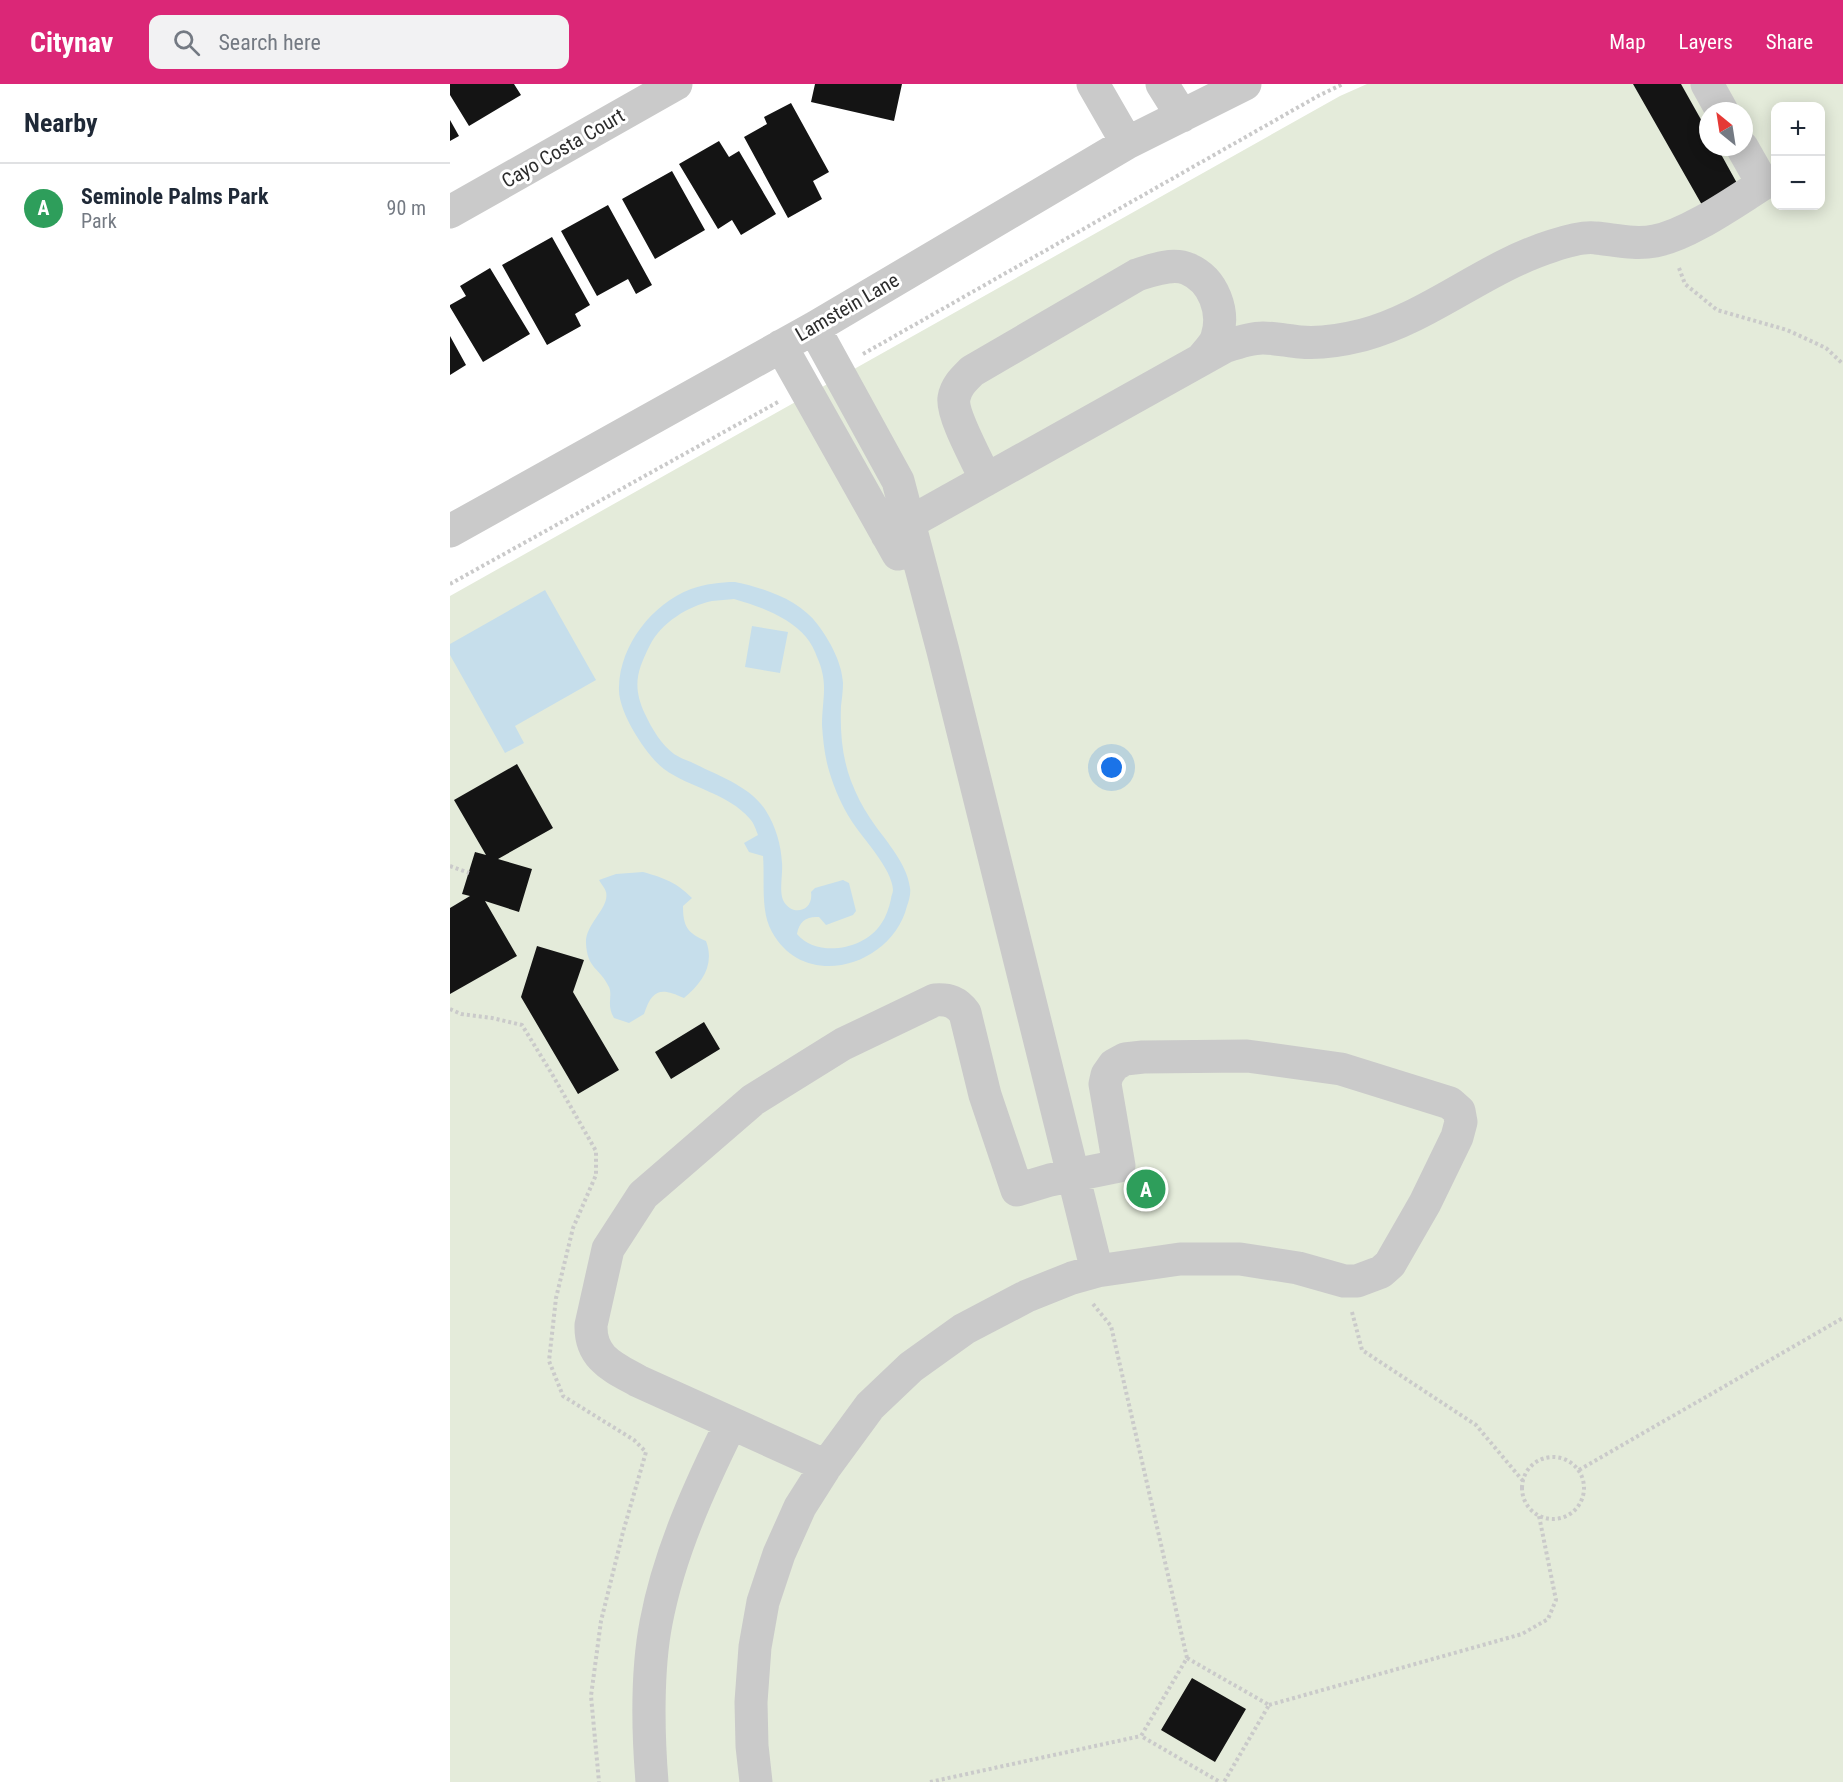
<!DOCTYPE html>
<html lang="en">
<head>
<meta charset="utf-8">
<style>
  body { margin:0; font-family:"Roboto Condensed",sans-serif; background:#f2f2f3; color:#1f2937 }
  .controls { position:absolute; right:18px; top:18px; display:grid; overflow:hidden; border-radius:12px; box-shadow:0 3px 15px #0003 }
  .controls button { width:54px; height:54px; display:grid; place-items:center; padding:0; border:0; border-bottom:2px solid #e0e1e3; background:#fff; color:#1f2937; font:30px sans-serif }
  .compass { position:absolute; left:1249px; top:18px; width:54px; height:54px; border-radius:50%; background:#fff; box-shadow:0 3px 15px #0003; rotate:330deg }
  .you { position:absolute; left:662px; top:684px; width:21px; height:21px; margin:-15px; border:4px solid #fff; border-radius:50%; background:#1a73e8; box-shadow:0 0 0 9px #1a73e833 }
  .badge { display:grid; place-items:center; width:39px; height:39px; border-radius:50%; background:#db2777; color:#fff; font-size:20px; font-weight:700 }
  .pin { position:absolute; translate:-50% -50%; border:3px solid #fff; box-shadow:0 2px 6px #0006 }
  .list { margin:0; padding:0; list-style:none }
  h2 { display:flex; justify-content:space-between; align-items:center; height:78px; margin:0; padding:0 24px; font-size:26px }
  h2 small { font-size:20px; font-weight:400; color:#747a83 }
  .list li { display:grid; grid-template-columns:39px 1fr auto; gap:18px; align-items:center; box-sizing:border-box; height:90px; padding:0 24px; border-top:2px solid #e0e1e3 }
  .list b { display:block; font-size:22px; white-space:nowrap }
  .list p { margin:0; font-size:20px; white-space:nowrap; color:#747a83 }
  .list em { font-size:20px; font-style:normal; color:#747a83 }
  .icon { flex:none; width:33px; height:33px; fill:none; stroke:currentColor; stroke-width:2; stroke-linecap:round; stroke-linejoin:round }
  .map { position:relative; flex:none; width:1393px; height:1698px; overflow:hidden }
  header { display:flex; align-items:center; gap:36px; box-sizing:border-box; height:84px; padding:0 30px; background:#db2777; color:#fff }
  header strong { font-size:28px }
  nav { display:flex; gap:33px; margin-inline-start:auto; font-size:21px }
  .search { width:420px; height:54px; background:#f2f2f3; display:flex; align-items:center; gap:15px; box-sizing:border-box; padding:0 21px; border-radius:12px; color:#747a83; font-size:22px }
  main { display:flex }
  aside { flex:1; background:#fff }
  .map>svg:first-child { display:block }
  .green { fill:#e4ebda; fill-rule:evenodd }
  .water { fill:#c6deeb; fill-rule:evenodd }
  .building { fill:#141414 }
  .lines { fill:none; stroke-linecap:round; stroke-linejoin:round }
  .path { stroke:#cacaca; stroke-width:4; stroke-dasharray:3 3; stroke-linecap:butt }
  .minor { stroke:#cacaca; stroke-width:33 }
  .labels { text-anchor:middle; stroke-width:6; stroke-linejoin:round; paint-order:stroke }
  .street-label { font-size:20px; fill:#2d2d2d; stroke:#fff }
</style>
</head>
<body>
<header>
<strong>Citynav</strong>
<div class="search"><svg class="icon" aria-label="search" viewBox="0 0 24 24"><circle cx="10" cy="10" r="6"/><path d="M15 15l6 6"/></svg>Search here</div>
<nav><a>Map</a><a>Layers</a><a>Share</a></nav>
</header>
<main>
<aside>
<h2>Nearby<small></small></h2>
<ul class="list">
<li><span class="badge" style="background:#2e9e5b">A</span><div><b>Seminole Palms Park</b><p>Park</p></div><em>90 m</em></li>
</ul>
</aside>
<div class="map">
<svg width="1393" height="1698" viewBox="0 0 1393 1698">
  <rect width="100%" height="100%" fill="#fff"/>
  <path class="green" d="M917,0H1393V1698H0V512L890,12ZM1326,22H1370V122H1326ZM1258,27H1294V63H1258Z"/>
  <path class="water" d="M285,498C314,504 350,516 368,541C380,557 392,579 393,599C393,606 392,614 391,622C390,648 392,673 401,697C406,710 412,722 420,734C433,754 457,778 460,804C461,809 459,817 457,822C442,882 355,908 322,848C310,827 315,796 313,772L299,768L294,759L308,751C306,746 304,739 300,735C278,709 240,704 214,685C202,676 190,658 183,646C176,634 168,616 169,603C170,561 202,520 241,505C256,500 270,498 285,498ZM284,515C309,522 339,533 356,553C361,559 365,567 367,573C379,600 372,614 372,641C373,657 375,675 380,690C385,706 392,722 401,736C412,754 442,784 443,806C443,809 441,812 441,815C439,824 436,833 431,840C414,866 367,874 347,850C349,837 357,832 369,833L376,841L403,831L406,827L399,799L393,796L365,804L361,808C364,828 341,833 333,816C329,806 333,790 332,779C331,761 326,743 316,727C301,702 266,691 241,678C235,676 229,673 224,670C211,660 202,645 195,630C182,602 187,587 200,561C211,539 238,522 262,517C269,516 277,516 284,515Z
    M95,506L146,596L65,642L74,659L55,669L0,571V560Z
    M302,542L338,548L330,589L295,583Z
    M193,788C214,794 226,798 242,814L233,822C233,842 237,849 256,857C265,881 252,899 234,914C211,903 202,905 194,930L179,939L164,934C156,921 163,912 159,903C150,884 137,885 136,859C135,840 160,824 156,808C155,804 151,800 149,796L166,790Z"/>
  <path class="building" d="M0,0H64L71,11L19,42L0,11Z
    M365,0H452L444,37L361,18Z
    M1183,0H1231L1258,48V63H1267L1288,101L1252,121Z
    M341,19L379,88L363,97L372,115L338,134L294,53L317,40L314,33Z
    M0,36L9,52L0,57Z
    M269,57L279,73L289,67L326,130L291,151L282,136L268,145L229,80Z
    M222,87L255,146L205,175L172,115Z
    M158,121L202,201L186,210L178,195L147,212L111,147Z
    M102,153L140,221L125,230L131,242L97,261L52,181Z
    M40,184L80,250L33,278L0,223V221L16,212L10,202Z
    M0,252L16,281L0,291Z
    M67,680L103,744L48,775L82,785L69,828L35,817L67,872L0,910V824L20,812L12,810L25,768L36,771L4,716Z
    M87,862L134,876L123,908L169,986L128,1010L71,913Z
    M254,938L270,965L221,995L205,968Z
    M742,1594L796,1625L765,1678L711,1646Z"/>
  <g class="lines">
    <path class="path" d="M1229,184L1235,200L1267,226L1337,246L1376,264L1393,280
      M413,270L868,12L893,0
      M0,500L328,318
      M0,782L19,789
      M0,925L11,930L42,934L72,941L102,990L146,1067V1091L123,1144L106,1214L99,1277L113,1312L184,1356L196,1368L173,1448L151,1537L141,1612L149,1698
      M643,1220L661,1242L737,1574L691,1652L770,1698
      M902,1228L912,1266L1026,1341L1073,1397
      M1072 1404a31 31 0 1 1 62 0a31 31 0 1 1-62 0Z
      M1129,1386L1393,1234
      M737,1574L819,1621L774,1698
      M819,1621L1072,1550L1098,1535L1106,1516L1089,1432
      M480,1698L691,1652"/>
    <path class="minor" d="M643,0L677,59
      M712,0L732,32
      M1257,0L1272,27
      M0,128L226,0
      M364,244L448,397L493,567L647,1187
      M331,262L448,470
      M536,396C528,378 501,330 504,314C506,302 514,295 522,287L687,191C702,186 723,178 738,185C764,196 775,228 767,253C765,261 756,269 751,276
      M0,447L364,244L677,59L795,0
      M437,451L774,263C786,259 800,254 813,254C825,254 838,257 850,258C870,260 893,256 913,251C980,233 1035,183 1102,162C1114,158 1133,152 1146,154C1166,156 1185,161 1205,157C1238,151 1284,118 1313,100L1292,63
      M202,1698C198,1649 197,1586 206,1539C219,1469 250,1402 281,1339
      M306,1698L302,1662L301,1618L305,1563L313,1518L329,1470L350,1423L376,1382L420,1322L461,1283L514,1245L577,1212L622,1194L647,1187L730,1175H790L848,1184L894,1197H907L931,1188L940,1180L975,1119L1007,1053L1011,1038L1009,1027L1000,1019L891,985L797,972L693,973L675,975L664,981L657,991L655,1000L669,1082L600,1096L567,1106L535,1011L515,929C507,918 499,915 485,916L393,960L303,1016L193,1111L158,1165L141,1241C140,1274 163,1283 188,1297L376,1382"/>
  </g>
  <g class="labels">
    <g class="street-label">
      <text transform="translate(113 64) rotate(-30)" y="7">Cayo Costa Court</text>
      <text transform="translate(397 223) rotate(-30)" y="7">Lamstein Lane</text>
    </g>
  </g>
</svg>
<div class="controls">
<button>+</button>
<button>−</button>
</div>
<svg class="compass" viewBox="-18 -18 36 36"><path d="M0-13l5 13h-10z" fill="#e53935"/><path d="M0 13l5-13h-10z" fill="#747a83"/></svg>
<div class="you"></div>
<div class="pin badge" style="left:696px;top:1105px;background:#2e9e5b">A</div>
</div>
</main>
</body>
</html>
